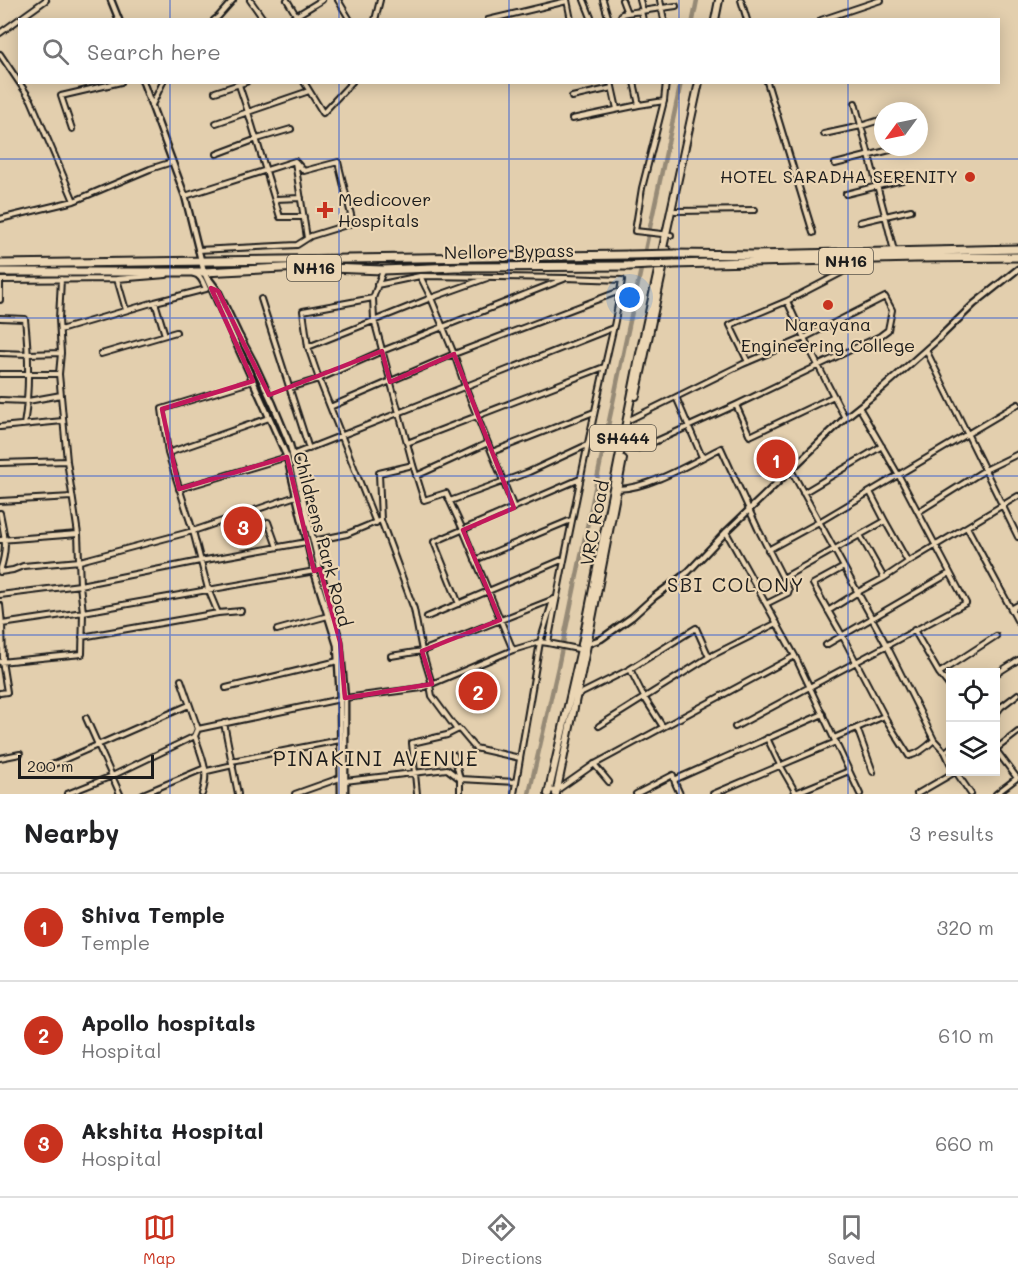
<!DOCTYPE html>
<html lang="en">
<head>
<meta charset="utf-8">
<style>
  body { margin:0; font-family:Mali,sans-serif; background:#f6f6f6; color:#202124 }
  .controls { position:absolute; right:18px; bottom:18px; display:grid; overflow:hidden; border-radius:0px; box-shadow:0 3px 15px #0003 }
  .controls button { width:54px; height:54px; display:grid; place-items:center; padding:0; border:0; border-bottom:2px solid #e0e0e0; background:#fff; color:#202124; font:30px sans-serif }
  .compass { position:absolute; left:874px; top:102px; width:54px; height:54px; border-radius:50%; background:#fff; box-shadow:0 3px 15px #0003; rotate:237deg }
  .scale { position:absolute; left:18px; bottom:15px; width:136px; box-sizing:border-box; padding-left:6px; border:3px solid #1c1c1c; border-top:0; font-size:16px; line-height:21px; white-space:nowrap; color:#1c1c1c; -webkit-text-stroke:4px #ebd6b4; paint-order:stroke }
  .you { position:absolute; left:630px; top:298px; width:21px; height:21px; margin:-15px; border:4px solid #fff; border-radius:50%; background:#1a73e8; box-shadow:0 0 0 9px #1a73e833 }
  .badge { display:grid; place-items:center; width:39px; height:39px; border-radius:50%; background:#c8321e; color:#fff; font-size:20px; font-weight:700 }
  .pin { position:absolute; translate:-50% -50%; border:3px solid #fff; box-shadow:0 2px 6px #0006 }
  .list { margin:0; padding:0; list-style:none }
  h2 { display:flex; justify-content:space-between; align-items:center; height:78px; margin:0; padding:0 24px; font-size:26px }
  h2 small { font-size:20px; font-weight:400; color:#757577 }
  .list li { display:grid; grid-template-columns:39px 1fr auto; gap:18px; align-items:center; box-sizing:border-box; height:108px; padding:0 24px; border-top:2px solid #e0e0e0 }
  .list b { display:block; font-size:22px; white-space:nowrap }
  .list p { margin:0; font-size:20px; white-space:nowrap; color:#757577 }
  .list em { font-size:20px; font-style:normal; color:#757577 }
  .icon { flex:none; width:33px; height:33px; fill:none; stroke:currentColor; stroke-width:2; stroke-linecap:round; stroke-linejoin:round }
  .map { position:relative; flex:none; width:1018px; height:794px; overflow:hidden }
  .search { position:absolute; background:#fff; box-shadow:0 3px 15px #0003; left:18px; right:18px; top:18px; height:66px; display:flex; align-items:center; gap:15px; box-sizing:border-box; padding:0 21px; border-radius:0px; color:#757577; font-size:22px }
  .sheet { height:402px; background:#fff }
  nav { display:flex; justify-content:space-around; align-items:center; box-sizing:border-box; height:84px; border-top:2px solid #e0e0e0; background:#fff; font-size:16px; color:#757577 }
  nav a { display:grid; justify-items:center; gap:3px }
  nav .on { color:#c8321e }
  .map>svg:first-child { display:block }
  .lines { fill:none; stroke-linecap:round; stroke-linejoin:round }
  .canal { stroke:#968a76; stroke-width:4.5 }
  .minor-casing { stroke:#1c1c1c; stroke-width:8 }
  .tertiary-casing { stroke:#1c1c1c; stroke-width:9 }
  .primary-casing { stroke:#1c1c1c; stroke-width:10 }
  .trunk-casing { stroke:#1c1c1c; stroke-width:11 }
  .minor { stroke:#ebd6b4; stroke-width:4 }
  .tertiary { stroke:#ebd6b4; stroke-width:4.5 }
  .primary { stroke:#ebd6b4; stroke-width:6 }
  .trunk { stroke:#ebd6b4; stroke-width:7 }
  .trunk-bridge-casing { stroke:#1c1c1c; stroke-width:11; stroke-linecap:butt }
  .trunk-bridge { stroke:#ebd6b4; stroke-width:7 }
  .marked { fill:none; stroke:#c2185b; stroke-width:4.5; stroke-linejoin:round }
  .grid { fill:none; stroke:#1d4ed8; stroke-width:1.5; stroke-opacity:0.55 }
  .poi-dot { fill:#c8321e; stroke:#ebd6b4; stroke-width:2 }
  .labels { text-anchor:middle; stroke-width:4.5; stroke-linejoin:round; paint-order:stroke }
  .shield { fill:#ebd6b4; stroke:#5a544a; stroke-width:1.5 }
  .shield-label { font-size:16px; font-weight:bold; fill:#1c1c1c }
  .poi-label { font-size:18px; fill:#1c1c1c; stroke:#ebd6b4; text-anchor:end }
  .street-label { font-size:18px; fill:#1c1c1c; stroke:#ebd6b4 }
  .neighbourhood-label { font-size:20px; letter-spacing:1.5px; fill:#1c1c1c; stroke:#ebd6b4 }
  .quarter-label { font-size:21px; letter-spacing:1.5px; fill:#1c1c1c; stroke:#ebd6b4 }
</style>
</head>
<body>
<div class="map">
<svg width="1018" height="794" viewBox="0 0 1018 794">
  <rect width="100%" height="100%" fill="#e3cfae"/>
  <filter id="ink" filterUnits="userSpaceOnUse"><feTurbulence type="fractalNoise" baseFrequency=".0167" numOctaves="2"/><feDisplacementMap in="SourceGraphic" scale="12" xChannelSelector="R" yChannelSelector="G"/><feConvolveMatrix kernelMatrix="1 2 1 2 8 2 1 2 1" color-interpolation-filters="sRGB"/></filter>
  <g filter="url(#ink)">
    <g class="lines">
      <path class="canal" d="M693,20L697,0
        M529,794L558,667L624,349L681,82"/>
      <g class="minor-casing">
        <path id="minor" d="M250,0L264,20
          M287,0L296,15
          M338,0L350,20
          M567,0L571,20
          M584,0L592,20
          M603,0L609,20
          M622,0L627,13
          M640,0L643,11
          M660,0L664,20
          M741,0L747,20
          M641,11L643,20
          M620,18L622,14L627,13L676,6
          M214,20L218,17L233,0
          M289,20L322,0
          M375,20L380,0
          M488,20L567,1
          M821,20L881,0
          M0,33L46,0
          M0,54L31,100L74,201
          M304,82L323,113L352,82
          M611,82L617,109
          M634,82L639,105
          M666,82L664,101L642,188L635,231L671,235
          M767,82L813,233
          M215,92L246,82
          M572,97L612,88
          M855,103L885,215L894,251
          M152,105L163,82
          M572,119L639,105L664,101
          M216,123L248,112L239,85
          M72,129L61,96L121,82
          M824,134L861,126L883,119
          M217,154L257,139L291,129
          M295,162L307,238
          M835,164L894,149
          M846,194L902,180
          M185,196L295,161L304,171L338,162L353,223L311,236L297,245L198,250
          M275,199L301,198
          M675,211L755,210
          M304,217H280L248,112L309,91
          M0,219L74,201L150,169L172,162
          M860,222L911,210
          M383,271L373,298L374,320L413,465L424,500L446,493L463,530L513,650
          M194,274C201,275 203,283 206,289
          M420,276L431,298L454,354L465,386L514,508
          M117,279L126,310
          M0,280L117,279L166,275
          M377,285L420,276L566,278L622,280C619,297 617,314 613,330C589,434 568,538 548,643
          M373,298L303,311L308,347L319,379L376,523
          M261,299L309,449
          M0,300V280
          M787,301L841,273
          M155,302L165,335
          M0,318L25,319C29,355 30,389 24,425
          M60,330L155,302L206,289
          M308,347L431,298L487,278
          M926,350L1018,537
          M0,353L29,354L61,353
          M101,354L176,332
          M0,374H59
          M289,388L319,379L382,351L564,279
          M676,397L743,364L804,338L845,418
          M0,400L28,401L61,395
          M736,405L750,436L834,396
          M330,407L454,354L620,291
          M631,419L676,397L702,457
          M0,427L63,421
          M407,443L604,367
          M625,448L636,449L652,443L736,405L880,336L888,330L892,310L885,297L804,338L787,301L730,325L748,362
          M492,452L594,412
          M168,453L162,409L253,381
          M292,455L613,328
          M0,463L67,461
          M413,465L379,473L381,520L414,609L422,651L432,684
          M791,470L887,646L934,740
          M416,476L488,443
          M179,489L287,457
          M616,489C647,490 693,462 721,448L758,529L789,590L788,593L766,604
          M803,493L882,446
          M0,501L72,497
          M450,501L529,472L587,445
          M918,512L985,470L1018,454
          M0,513C5,538 8,547 0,571
          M885,521L908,562
          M268,522L277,547
          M967,527L1018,622
          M726,532L795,656L860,794
          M860,535L884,578
          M0,540L78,534
          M313,541L347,534L381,520
          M768,550L819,522L1018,404
          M475,560L571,520
          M844,567L813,584L842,635L887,721L909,756C919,754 927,747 934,740L945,752L950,763
          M0,572L13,570L23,566L80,561L193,531L296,496
          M783,578L885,521L870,492
          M0,595L80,585L200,561L307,542
          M459,604L434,542L580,479
          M0,605L2,624L3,661
          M1011,609L1018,605
          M828,611L858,592L884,578L908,562L1018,496
          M218,613L208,589L193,531L168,453L269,418
          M427,617L564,559
          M2,624L83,612L315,571
          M277,630L328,616
          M914,630L939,673L950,687
          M82,637L218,613L241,611
          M826,645L950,573
          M391,656L422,651L554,599
          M0,662L82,654L83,612L80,585L78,534L67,461L59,374L61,353L59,319L61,279
          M630,669L696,628L709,657
          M939,673L996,636
          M996,674L1018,660
          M430,685L432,696L457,730
          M226,688L338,661
          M0,693L7,692L2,661
          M576,696L630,669L644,697L663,727
          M996,714L1001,707L1018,694
          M86,718L120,794
          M224,723L238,794
          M599,726L709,657L777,623
          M735,727L966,603L899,476L859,407
          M857,728L873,772
          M198,729L345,698L422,688L513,650L533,644L540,642L548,643L583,650
          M195,736C202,759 210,770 202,794
          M767,738L780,765L796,793
          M834,738L882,717
          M996,749L1018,732
          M996,750L1017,778
          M945,752L950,748
          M454,755L460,779L516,782
          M0,758L20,754
          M232,761L340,740
          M594,764L609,782
          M45,768L189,705
          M207,771L233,765
          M956,772L971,794
          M674,780L823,714
          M345,781L447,769L460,779V794
          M549,790L556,791L593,765L795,656
          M67,794L112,776L195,736L198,729L181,680
          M143,794L205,768
          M295,794L340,778
          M417,794L412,743L447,735L459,729L475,748L520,758
          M514,794L540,642L553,600
          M636,794L673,775L675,783L680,794
          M713,794L836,742
          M793,794L849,771
          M917,794L955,772
          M996,794L1017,778"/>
      </g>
      <g class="tertiary-casing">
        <path id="tertiary" d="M111,0L119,20
          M143,82L185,196L204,272L287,457L314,571L337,645L340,699L341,794
          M209,279L218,291L238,333L253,361L273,404L290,445L320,569L340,642L345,698V794
          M587,644L601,639L632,617L654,597L688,572L726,532L845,418L884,387L937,340L974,304L1018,269"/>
      </g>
      <g class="primary-casing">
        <path id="primary" d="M715,20L719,0
          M636,396L667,250
          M548,794L581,649L638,363L699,82
          M556,794L586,650L623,459"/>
      </g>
      <g class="trunk-casing">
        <path id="trunk" d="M675,254L755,255L1018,249
          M0,264L628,255
          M673,264L916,258L1018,257
          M0,272H204L302,267L383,270L455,267L629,266"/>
      </g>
      <use href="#minor" class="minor"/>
      <use href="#tertiary" class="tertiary"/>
      <use href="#primary" class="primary"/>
      <use href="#trunk" class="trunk"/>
      <g class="trunk-bridge-casing">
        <path id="trunk-bridge" d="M628,255L675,254
          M629,266L673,264"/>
      </g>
      <use href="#trunk-bridge" class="trunk-bridge"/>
    </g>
  </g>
  <path class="marked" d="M211,288L218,291L269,395L382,351L390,382L454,354L514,508L463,530L500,620L422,651L432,684L345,698L340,642L320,569L314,571L287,457L179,489L162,409L253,381Z"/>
  <path class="grid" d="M170,0V20M339,0V20M509,0V20M679,0V20M848,0V20M170,82V794M339,82V794M509,82V794M679,82V794M848,82V794M0,159H1018M0,318H1018M0,476H1018M0,635H1018"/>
  <g class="poi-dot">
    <circle cx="970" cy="177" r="6"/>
    <path d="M322 201h6v6h6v6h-6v6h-6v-6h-6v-6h6z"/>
    <circle cx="828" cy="305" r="6"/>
  </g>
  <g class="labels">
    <g class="shield">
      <rect x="819" y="248" width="54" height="26" rx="4.5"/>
      <rect x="287" y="255" width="54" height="26" rx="4.5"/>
      <rect x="590" y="425" width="66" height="26" rx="4.5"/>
    </g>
    <g class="shield-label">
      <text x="846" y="267">NH16</text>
      <text x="314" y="274">NH16</text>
      <text x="623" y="444">SH444</text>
    </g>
    <g class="poi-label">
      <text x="958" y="183">HOTEL SARADHA SERENITY</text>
      <text x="338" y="206" text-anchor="start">Medicover<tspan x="338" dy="21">Hospitals</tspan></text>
      <text x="828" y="331" text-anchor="middle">Narayana<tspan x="828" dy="21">Engineering College</tspan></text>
    </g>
    <g class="street-label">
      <text transform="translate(509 252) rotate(-1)" y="6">Nellore Bypass</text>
      <text transform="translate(595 523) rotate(-79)" y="6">VRC Road</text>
      <text transform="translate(322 539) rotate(75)" y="6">Childrens Park Road</text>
    </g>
    <g class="neighbourhood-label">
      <text x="736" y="592">SBI COLONY</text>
    </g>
    <g class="quarter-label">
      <text x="376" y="766">PINAKINI AVENUE</text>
    </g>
  </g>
</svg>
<div class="controls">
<button><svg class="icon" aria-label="locate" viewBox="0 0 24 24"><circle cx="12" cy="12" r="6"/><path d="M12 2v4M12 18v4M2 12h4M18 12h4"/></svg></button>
<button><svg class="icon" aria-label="layers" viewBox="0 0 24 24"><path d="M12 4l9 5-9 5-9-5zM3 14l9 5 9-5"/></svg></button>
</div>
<svg class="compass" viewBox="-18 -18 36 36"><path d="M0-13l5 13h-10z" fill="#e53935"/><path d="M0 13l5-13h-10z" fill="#757577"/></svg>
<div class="scale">200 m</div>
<div class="you"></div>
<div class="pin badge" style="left:776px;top:459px">1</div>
<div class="pin badge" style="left:478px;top:691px">2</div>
<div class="pin badge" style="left:243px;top:526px">3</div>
<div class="search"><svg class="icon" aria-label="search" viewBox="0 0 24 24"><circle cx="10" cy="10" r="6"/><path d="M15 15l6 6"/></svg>Search here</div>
</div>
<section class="sheet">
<h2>Nearby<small>3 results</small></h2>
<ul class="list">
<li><span class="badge">1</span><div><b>Shiva Temple</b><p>Temple</p></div><em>320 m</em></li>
<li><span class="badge">2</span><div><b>Apollo hospitals</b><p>Hospital</p></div><em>610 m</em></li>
<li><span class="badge">3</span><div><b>Akshita Hospital</b><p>Hospital</p></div><em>660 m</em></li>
</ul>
</section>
<nav>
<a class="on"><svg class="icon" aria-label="map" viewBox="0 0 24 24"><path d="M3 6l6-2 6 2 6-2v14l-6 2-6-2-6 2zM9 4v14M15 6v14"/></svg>Map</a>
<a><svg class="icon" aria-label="directions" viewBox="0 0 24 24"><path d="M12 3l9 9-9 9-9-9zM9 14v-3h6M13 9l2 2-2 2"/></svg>Directions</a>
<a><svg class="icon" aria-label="saved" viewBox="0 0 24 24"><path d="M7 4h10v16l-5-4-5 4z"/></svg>Saved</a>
</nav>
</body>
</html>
